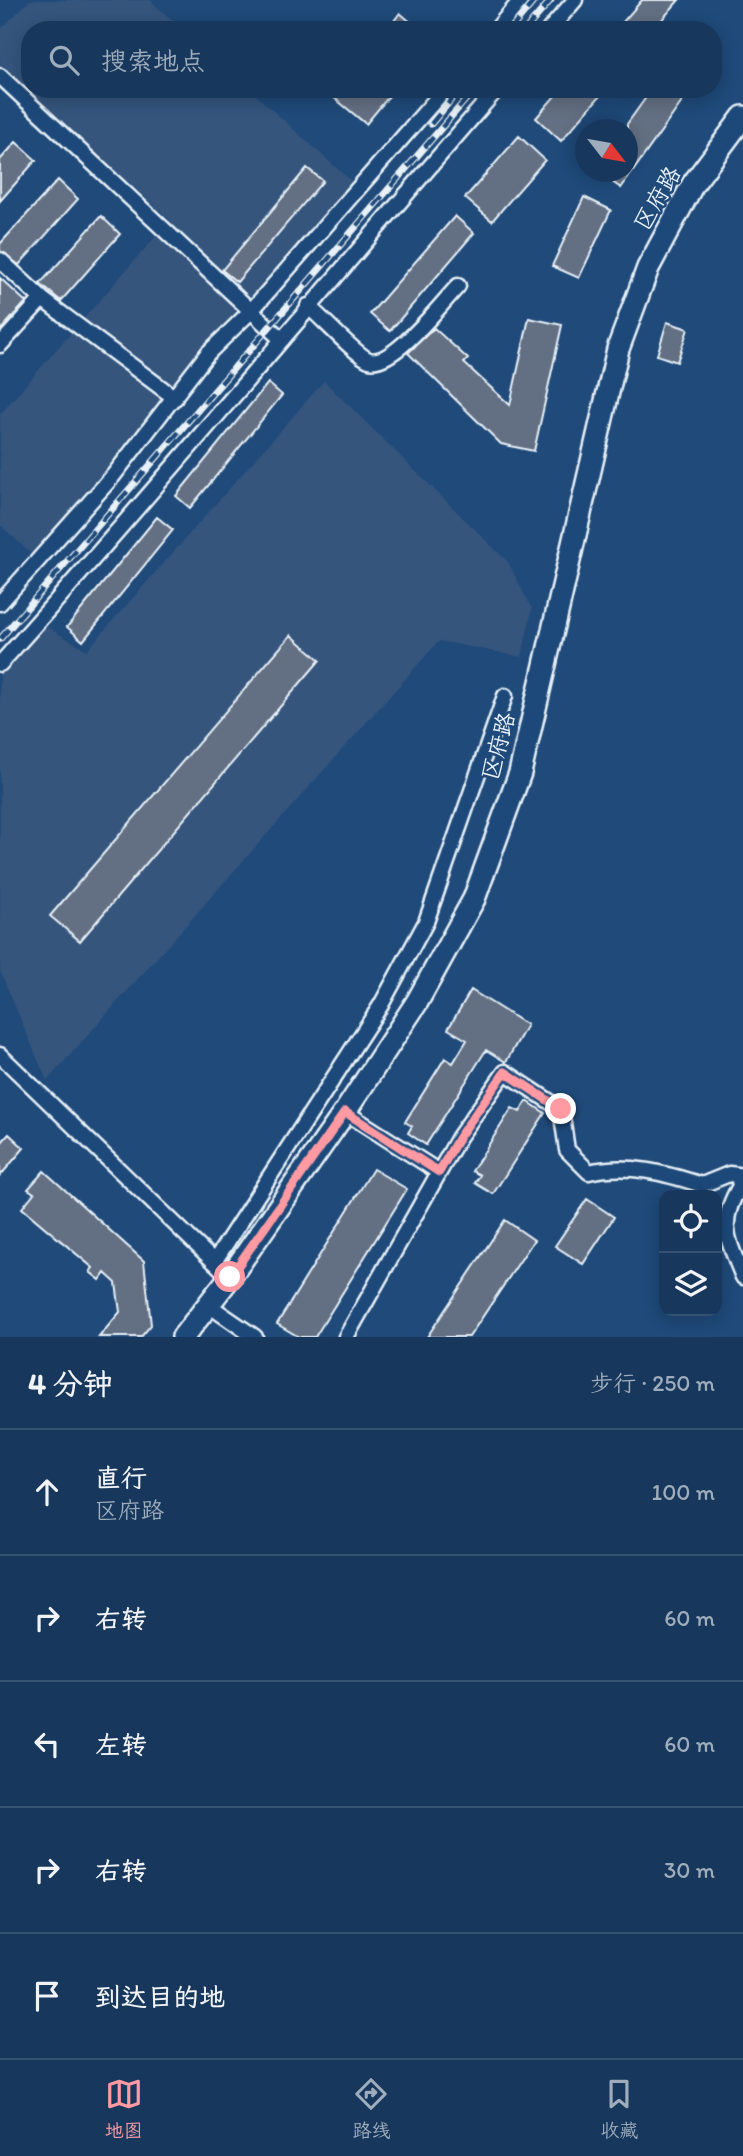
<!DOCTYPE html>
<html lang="zh">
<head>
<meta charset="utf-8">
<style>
  body { margin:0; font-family:Itim,"LXGW WenKai TC",sans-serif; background:#203f62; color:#f1f3f6 }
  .controls { position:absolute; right:21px; bottom:21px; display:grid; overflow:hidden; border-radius:14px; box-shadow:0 4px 18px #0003 }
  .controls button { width:63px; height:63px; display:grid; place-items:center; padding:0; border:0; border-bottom:2px solid #365272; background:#17385c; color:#f1f3f6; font:35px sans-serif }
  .compass { position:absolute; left:575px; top:119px; width:63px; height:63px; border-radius:50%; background:#17385c; box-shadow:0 4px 18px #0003; rotate:121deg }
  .stop { position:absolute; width:21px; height:21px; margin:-16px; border:5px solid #ff9aa2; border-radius:50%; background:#fff }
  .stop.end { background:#ff9aa2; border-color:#fff; box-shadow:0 2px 7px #0008 }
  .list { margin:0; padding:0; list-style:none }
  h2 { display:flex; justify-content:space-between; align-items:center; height:91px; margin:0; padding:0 28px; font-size:30px }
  h2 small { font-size:23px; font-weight:400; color:#9eacbb }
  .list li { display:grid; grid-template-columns:46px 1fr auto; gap:21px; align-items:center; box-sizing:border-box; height:126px; padding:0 28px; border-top:2px solid #365272 }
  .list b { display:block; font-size:26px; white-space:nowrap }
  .list p { margin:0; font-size:23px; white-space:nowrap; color:#9eacbb }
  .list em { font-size:23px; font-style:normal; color:#9eacbb }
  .icon { flex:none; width:38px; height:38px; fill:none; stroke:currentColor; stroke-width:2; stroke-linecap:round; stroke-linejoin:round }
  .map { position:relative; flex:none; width:743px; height:1337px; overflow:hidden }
  .search { position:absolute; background:#17385c; box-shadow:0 4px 18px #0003; left:21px; right:21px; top:21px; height:77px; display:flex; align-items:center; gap:18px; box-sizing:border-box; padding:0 24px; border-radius:28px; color:#9eacbb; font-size:26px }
  .sheet { height:721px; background:#17385c }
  nav { display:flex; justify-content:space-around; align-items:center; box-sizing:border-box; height:98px; border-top:2px solid #365272; background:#17385c; font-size:19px; color:#9eacbb }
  nav a { display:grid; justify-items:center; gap:4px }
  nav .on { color:#ff9aa2 }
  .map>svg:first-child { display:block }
  .built { fill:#34557d }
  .building { fill:#646f83; stroke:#e8f1f8; stroke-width:2 }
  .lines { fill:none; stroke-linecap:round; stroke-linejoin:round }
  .minor-casing { stroke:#e8f1f8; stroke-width:19 }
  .secondary-casing { stroke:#e8f1f8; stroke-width:26 }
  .minor { stroke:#1f4a7a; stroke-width:14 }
  .secondary { stroke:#1f4a7a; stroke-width:21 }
  .rail-casing { stroke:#e8f1f8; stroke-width:7 }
  .rail { stroke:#1f4a7a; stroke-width:4.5; stroke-dasharray:13; stroke-linecap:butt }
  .route { stroke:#ff9aa2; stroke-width:9 }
  .labels { text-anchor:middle; stroke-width:5; stroke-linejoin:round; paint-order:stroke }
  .street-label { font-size:23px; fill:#e8f1f8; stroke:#1f4a7a }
</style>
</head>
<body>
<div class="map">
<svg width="743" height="1337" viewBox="0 0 743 1337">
  <rect width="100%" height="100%" fill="#1f4a7a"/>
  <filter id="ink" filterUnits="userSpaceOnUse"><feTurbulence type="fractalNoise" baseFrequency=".0143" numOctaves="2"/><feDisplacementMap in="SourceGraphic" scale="14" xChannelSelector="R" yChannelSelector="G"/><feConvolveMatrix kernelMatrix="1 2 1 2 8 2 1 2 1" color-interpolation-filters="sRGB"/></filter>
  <g filter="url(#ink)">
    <path class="built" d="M30,0H150L183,30H30V89H249L360,189L39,561L0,525V414L170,220L0,66V30Z
      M324,381L508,562L532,609L522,657L439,641L47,1081L0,971V672L42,624L87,650Z"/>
    <path class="building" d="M642,0H679L653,30H616Z
      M400,13L420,30H387Z
      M337,89H395L366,124L332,96Z
      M561,89H606L561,141L536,118Z
      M652,89H691L621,188L598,172H627V124Z
      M519,136L545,160L492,221L465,198Z
      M16,142L36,160L0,201V160Z
      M307,168L323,181L237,282L222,270Z
      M58,180L78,199L19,265L0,251V244Z
      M584,197L611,210L579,278L552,266Z
      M101,216L120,234L61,301L40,284Z
      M455,216L474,233L390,331L370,314Z
      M0,278L26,302L0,331Z
      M529,318L562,325L534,451L501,444L408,353L434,328L468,359L464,363L510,405Z
      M667,322L688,329L677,362L657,355Z
      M268,383L282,395L190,508L176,496Z
      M157,517L173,530L83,641L67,627Z
      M291,635L320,660L80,941L50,916Z
      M471,990L527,1025L506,1062L486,1050L426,1145L408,1133L412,1126L405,1122L445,1058L453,1063L467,1040L448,1029Z
      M527,1101L545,1113L493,1194L475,1183L480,1175L472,1171L512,1108L520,1112Z
      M9,1134L24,1148L0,1176V1144Z
      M373,1169L407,1189L315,1337H299L277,1324Z
      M44,1171L144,1261L151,1325L141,1337H99L120,1312L116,1283L105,1273L100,1280L90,1272L93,1268L22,1208L34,1193L28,1189Z
      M587,1199L614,1217L583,1264L555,1246Z
      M505,1220L534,1240L469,1337H427Z"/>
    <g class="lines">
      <g class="minor-casing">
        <path id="minor" d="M496,30L521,0
          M549,30L575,0
          M0,76L280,338
          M0,260L42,299L175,398
          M308,306C320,316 357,356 369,360C393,367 441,304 458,286
          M0,345L42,299
          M0,603L113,476L208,353L251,311L445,89
          M0,664C169,476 331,280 497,89
          M0,1055L230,1277
          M345,1112L439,1172
          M214,1262L381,1005L426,922L505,696
          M207,1304L255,1337
          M346,1337L459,1137L505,1072L561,1109L567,1150L589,1172C628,1163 665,1173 702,1185L729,1174L738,1175L740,1186C717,1224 728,1239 743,1277"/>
      </g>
      <g class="secondary-casing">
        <path id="secondary" d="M183,1337L230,1277L345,1112L417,1002L474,899L520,773L618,349L648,268L693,184L743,117"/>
      </g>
      <use href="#minor" class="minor"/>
      <use href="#secondary" class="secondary"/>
      <g class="rail-casing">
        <path id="rail" d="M510,30L535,0
          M525,30L551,0
          M431,124L460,89
          M0,639L475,89"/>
      </g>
      <use href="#rail" class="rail"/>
    </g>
  </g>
  <g class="lines" filter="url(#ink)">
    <path class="route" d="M230,1277L345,1112L439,1172L459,1137L505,1072L561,1109"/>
  </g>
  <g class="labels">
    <g class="street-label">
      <text transform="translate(657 198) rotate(-60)" y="8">区府路</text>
      <text transform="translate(498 746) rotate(-75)" y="8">区府路</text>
    </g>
  </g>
</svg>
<div class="controls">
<button><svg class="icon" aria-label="locate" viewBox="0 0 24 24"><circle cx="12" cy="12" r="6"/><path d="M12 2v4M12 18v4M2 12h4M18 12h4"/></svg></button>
<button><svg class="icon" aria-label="layers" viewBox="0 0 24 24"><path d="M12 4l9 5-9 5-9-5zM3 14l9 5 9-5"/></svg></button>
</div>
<svg class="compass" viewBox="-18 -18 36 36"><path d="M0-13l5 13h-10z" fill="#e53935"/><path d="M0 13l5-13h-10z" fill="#9eacbb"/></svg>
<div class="stop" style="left:230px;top:1277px"></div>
<div class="stop end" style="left:561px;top:1109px"></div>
<div class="search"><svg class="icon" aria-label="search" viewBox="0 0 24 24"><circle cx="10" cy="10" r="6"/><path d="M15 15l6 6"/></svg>搜索地点</div>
</div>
<section class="sheet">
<h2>4 分钟<small>步行 · 250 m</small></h2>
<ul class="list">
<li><svg class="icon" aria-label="ahead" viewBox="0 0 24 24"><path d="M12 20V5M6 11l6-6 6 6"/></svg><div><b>直行</b><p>区府路</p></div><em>100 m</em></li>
<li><svg class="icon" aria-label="right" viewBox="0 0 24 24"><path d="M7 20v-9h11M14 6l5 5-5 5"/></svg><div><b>右转</b></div><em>60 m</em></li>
<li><svg class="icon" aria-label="left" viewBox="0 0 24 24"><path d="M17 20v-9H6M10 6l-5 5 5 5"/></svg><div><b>左转</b></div><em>60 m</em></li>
<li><svg class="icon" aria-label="right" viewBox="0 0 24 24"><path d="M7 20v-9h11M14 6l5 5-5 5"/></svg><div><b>右转</b></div><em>30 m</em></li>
<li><svg class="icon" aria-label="arrive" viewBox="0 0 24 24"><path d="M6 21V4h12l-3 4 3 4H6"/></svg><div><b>到达目的地</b></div></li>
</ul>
</section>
<nav>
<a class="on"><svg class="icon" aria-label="map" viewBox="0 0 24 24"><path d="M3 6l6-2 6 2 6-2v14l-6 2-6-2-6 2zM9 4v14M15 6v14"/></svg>地图</a>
<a><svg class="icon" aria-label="directions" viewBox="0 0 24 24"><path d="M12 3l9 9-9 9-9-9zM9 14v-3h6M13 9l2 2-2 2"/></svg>路线</a>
<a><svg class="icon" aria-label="saved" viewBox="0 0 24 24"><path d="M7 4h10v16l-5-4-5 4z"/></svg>收藏</a>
</nav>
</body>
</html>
